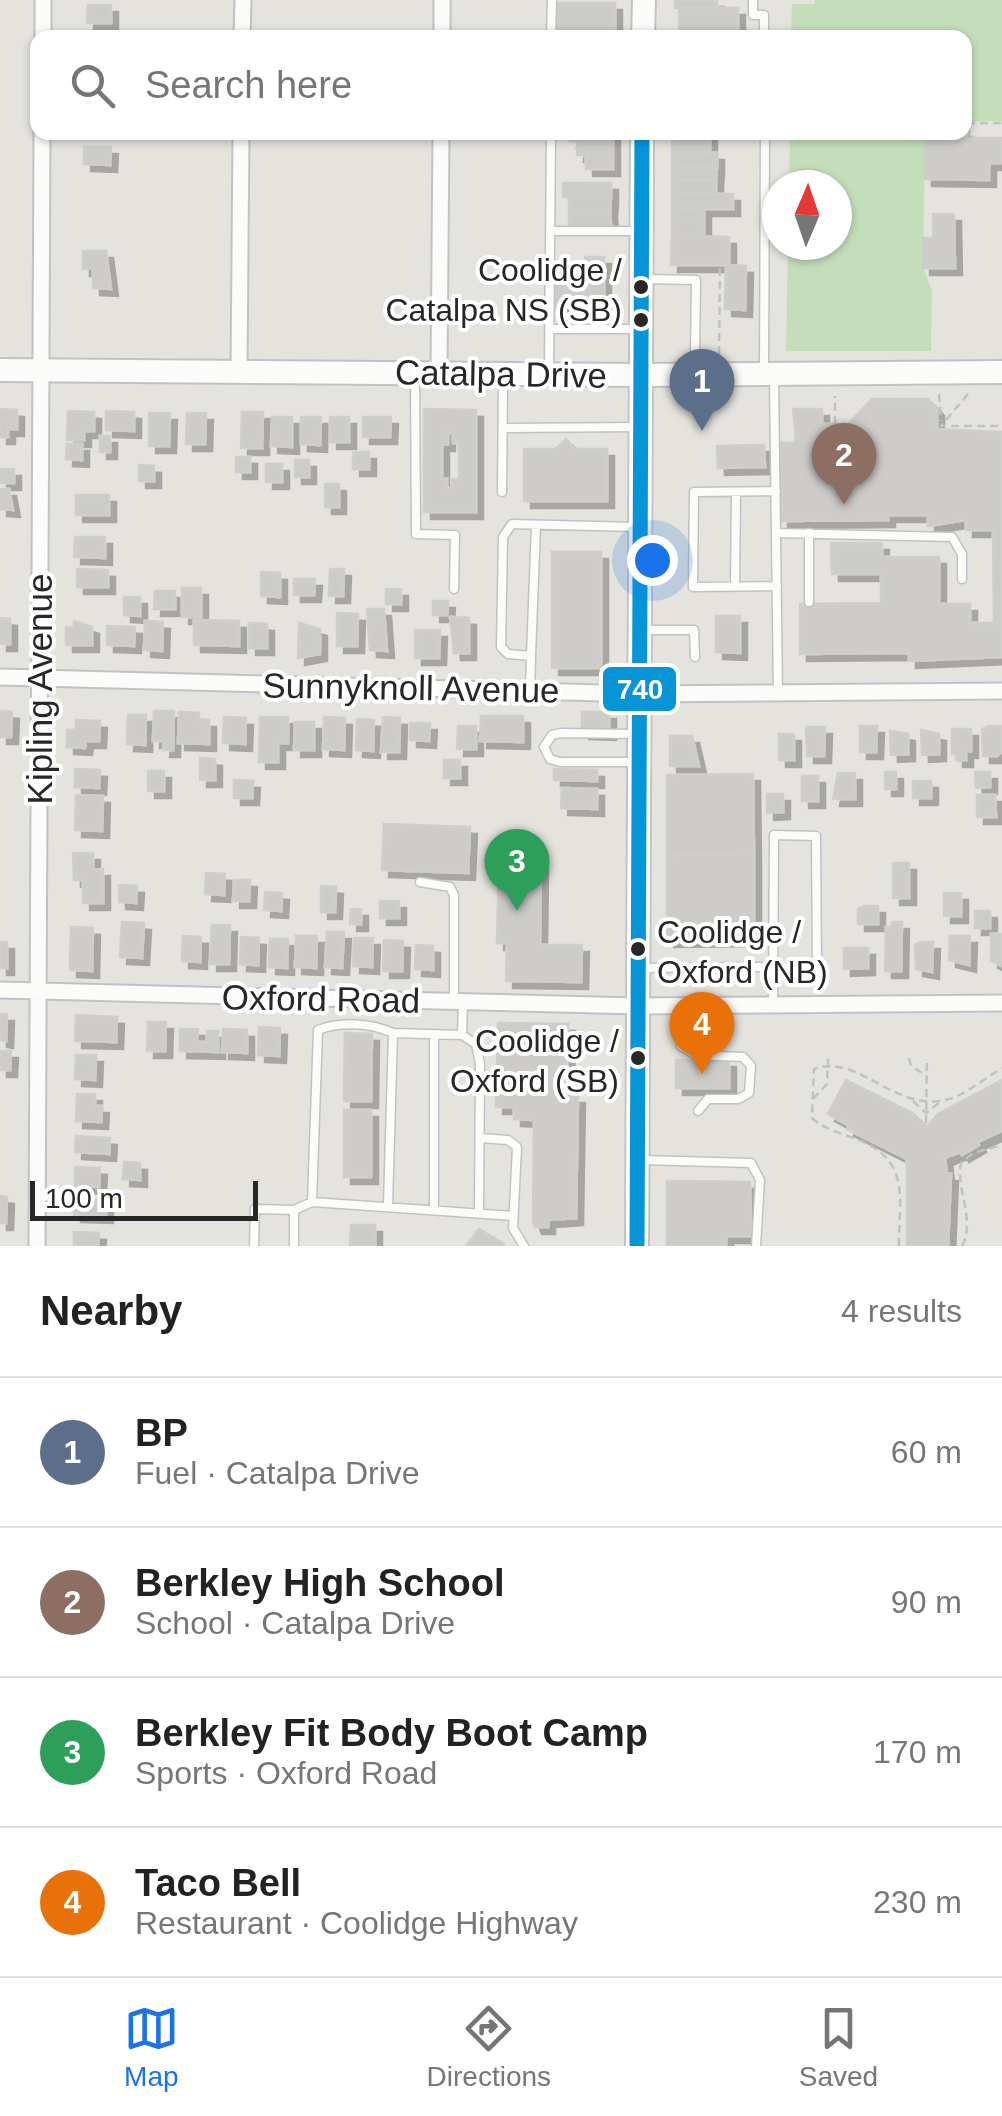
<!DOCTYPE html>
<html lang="en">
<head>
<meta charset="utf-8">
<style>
  body { margin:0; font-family:Helvetica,sans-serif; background:#f2f2f2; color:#222 }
  .compass { position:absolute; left:762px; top:170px; width:90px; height:90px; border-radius:50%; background:#fff; box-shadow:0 2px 8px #0004; rotate:2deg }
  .scale { position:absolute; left:30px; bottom:25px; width:228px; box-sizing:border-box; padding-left:10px; border:5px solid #272727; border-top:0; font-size:28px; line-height:35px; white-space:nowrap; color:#272727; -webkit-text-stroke:8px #fff; paint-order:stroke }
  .you { position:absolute; left:652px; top:560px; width:35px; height:35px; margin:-25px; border:8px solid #fff; border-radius:50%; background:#1a73e8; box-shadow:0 0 0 15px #1a73e833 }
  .badge { display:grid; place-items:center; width:65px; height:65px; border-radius:50%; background:#1a73e8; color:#fff; font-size:32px; font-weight:700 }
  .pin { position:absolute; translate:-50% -82px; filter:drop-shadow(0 2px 5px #0008) }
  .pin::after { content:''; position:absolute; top:52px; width:35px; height:30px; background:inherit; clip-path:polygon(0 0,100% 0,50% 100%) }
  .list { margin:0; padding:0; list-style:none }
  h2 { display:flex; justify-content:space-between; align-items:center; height:130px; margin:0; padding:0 40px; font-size:42px }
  h2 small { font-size:32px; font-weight:400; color:#767676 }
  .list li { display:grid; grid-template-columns:65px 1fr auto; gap:30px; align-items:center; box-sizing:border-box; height:150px; padding:0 40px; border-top:2px solid #e0e0e0 }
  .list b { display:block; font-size:38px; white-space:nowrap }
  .list p { margin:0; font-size:32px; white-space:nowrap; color:#767676 }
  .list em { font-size:32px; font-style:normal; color:#767676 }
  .icon { flex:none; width:55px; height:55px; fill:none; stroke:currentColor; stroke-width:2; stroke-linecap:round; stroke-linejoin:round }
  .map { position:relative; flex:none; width:1002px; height:1246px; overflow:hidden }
  .search { position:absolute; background:#fff; box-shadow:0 2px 8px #0004; left:30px; right:30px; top:30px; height:110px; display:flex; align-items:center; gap:25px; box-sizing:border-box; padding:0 35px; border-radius:20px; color:#767676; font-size:38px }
  .sheet { height:730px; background:#fff }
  nav { display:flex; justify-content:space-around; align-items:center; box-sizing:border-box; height:140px; border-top:2px solid #e0e0e0; background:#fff; font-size:28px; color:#767676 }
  nav a { display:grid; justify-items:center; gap:5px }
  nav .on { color:#1a73e8 }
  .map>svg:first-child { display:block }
  .green { fill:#c5deba }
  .building { fill:#cdccc9; stroke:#cfceca; stroke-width:2.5; fill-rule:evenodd; filter:url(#shadow) }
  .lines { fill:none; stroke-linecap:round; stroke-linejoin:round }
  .lane-casing { stroke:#c3c2c3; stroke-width:11 }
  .street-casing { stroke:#c3c2c3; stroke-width:19 }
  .secondary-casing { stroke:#c3c2c3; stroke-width:26 }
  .path { stroke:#c2c2c2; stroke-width:2.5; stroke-dasharray:8 5; stroke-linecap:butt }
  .lane { stroke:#fbfbfa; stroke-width:8 }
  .street { stroke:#fbfbfa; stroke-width:15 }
  .secondary { stroke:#fbfbfa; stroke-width:22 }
  .bus-1-casing { stroke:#fff; stroke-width:22 }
  .bus-1 { stroke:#0696d7; stroke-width:15 }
  .bus-dot { fill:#272727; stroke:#fff; stroke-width:4 }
  .labels { text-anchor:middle; stroke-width:8; stroke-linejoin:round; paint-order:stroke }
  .bus-label { font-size:32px; fill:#272727; stroke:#fff; text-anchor:end }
  .street-label { font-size:35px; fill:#272727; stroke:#fff }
  .line-badge { stroke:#fff; stroke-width:4 }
  .badge-label { font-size:28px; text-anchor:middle; font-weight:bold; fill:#fff }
</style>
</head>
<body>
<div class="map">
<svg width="1002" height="1246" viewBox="0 0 1002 1246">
  <defs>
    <filter id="shadow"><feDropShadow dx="7" dy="7" stdDeviation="0" flood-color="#0004"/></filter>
  </defs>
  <rect width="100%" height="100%" fill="#e4e3de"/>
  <path class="green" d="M815,0H1002V121H967L965,130L964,38L791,37L792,4H814Z
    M790,133H925L923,268L932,290L931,351H786L788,245H837V185H789Z"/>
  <path class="building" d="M675,0H717V8H675Z
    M556,3H615V38H556Z
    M88,5H111V23H87Z
    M679,8H738V38H679Z
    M966,130V138H1002V163H989V180L925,179V132Z
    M571,132H613V142L570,141Z
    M672,132H710V153L672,152Z
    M578,142H613V155H577Z
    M84,147H111L110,165L84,164Z
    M672,152L717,153V167H672Z
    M586,155H613V169H586Z
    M672,167H717L716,180H672Z
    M672,180H716V194H672Z
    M563,183H611V197H563Z
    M672,194H733V209H672Z
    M569,197H611L610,211H569Z
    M672,209H704V219H672Z
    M569,211H610L611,226H569Z
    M933,214H954L955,268H923V238H933Z
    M672,219H704V237L672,236Z
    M672,236L729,237V265H671Z
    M83,251H106L111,289L93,288V268L83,269Z
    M585,257H604V279H584Z
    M726,265L746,266L745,310L725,309Z
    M554,279H604V304L554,308Z
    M872,399H928L937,409V429L1002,432V657L909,661V653L800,654V604L881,603V574H832L831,543H882V557H939V604H970V623H994L993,530H966V520L928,526V515H888V520L781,521V443H794L796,438L793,409H822V424H848Z
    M0,409L17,410V429H8V437H0Z
    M424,409L476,410V512H424ZM448,433H453V443H459V479H452V488H447V479H442V444H448Z
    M68,411L94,412V431H84V440H67Z
    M106,411L134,412V431L106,430Z
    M242,412H263L262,448H241Z
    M149,413H170L169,446H149Z
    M187,413H206L205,444H186Z
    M272,417H292V447L271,446Z
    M301,417H321L320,445L301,444Z
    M330,417H349V442H330Z
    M363,417H391L390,437H363Z
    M100,436H110V452H100Z
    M566,439L575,449H607V501H524V449H556Z
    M67,444H82V460L66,459Z
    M764,445L765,467L718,468L717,446Z
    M353,452H369V469H353Z
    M236,457H250V472H236Z
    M295,460H309V477H295Z
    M266,464H282V482H266Z
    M139,465L154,466V481H139Z
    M0,469H14V483H0Z
    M325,484H339V507H325Z
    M0,489H9L13,510L0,509Z
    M76,495H109V515H76Z
    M75,537H105V558L74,557Z
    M552,552H601V668H552Z
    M77,569L108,570V587H77Z
    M330,569H344L343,596H329Z
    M261,572L280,573V597L261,596Z
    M294,579H315L314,595H294Z
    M182,588H201V617H182Z
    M386,589H401V604H386Z
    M155,591H175V609H154Z
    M124,597H140V616L124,615Z
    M433,601H448L447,615H433Z
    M367,609H384L387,651L370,650Z
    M337,613L358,614L357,646H337Z
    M716,616H740V653L716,652Z
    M450,617L469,618V653H454Z
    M0,618L10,619V644H0Z
    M194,620L239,621V646L194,645Z
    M74,621L92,627V645H66V627H74Z
    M145,621L163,622L162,651L144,650Z
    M249,623L267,624V648H249Z
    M299,623L320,629V654L298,658Z
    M107,626L135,627L134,646L107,645Z
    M415,630H440L439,658H415Z
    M0,711L12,712L11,737H0Z
    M154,711H174L173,750H163L164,741H153Z
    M179,712L199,713V720H209V744L178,743Z
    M582,712H609V733L582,732Z
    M128,715H146L145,745L127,744Z
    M481,716H523V742L480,741Z
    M224,717L246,718L245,744L223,743Z
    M260,717H288V743H278V762H259Z
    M324,717L345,718L344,750L323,749Z
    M383,717L400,718L399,752H381Z
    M357,719L374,720L373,751L356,750Z
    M76,720L100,721L99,741H86L85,748L67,747V730H76Z
    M295,722H314V750H294Z
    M410,723H430L429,741L410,740Z
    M458,726H476V749H457Z
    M860,726H877L876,752H860Z
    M989,726H1002V752L997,756H983L982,729Z
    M806,727H825L824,756H807Z
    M952,729H971V751H966V760H956V753L952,754Z
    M921,730L939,734V754L922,755Z
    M890,731L908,734V754L891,755Z
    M779,734H794V760H779Z
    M670,736H692L699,766H670Z
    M200,758L215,759V780H200Z
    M444,760H460V778H444Z
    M75,769L100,770L99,788L75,787Z
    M554,769L597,770V781L554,780Z
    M148,771H164V791H148Z
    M885,772H896V789H885Z
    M975,772H990V787L976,788Z
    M838,773H855V799H833Z
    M753,774L754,854L667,855V775Z
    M802,776H818V801H802Z
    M234,780L253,781L252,798H234Z
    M913,781H931V798H913Z
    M562,788L597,789V809L561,808Z
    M767,794H783V812L767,813Z
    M76,795L103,796L102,831L75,830Z
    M977,795H995L996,817H977Z
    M384,824L470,827L468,873L382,870Z
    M73,853H93V870L103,869V903H83V880H74Z
    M754,854V939L667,940V855Z
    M499,862L541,863L540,945H582L581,982L506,981L507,943H497Z
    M893,863H909V898H893Z
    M206,873L225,874L224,895L205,894Z
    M234,880H250L249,901H233Z
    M119,885L137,886L136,903L119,902Z
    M321,886L336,887L335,912H321Z
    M265,892L282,893L281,911L264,910Z
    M944,893H961V916H944Z
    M380,901H399V918H380Z
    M864,906H878V924H858V909Z
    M351,909H361V924H350Z
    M975,911H990V928H975Z
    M122,922L144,923L142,958L120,957Z
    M892,922H902L901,971H885L886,927H891Z
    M212,925H230L229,964H210Z
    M71,927L93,928L92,971L70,970Z
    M327,932H344L342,968L325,967Z
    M991,934H1002V966L991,961Z
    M183,936L201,937L200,962L182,961Z
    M296,936H317L316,968L295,967Z
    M950,936H970L969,965L949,960Z
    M241,937L259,938L258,965L240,964Z
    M354,938H373L372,967L353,966Z
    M270,939H288L287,968L269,967Z
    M384,940L403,941L402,971H383Z
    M0,942H7V968H0Z
    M920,942H933L932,972L916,969L915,945Z
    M416,945L433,946V970L415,969Z
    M844,948H868V968L844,969Z
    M0,1014H7L6,1041L0,1040Z
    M76,1015L117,1017L116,1042L75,1041Z
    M148,1022H166L165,1051H147Z
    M498,1023L568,1024L567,1096H578L576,1218L548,1220V1227H535L533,1222L534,1120L514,1119V1107H496Z
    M259,1027L280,1028L279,1056L258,1055Z
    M180,1029H198L197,1042H207V1031H218V1052L180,1051Z
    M223,1029L247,1030V1053L222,1052Z
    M345,1033L372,1034L371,1101H344Z
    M0,1051H11L10,1070H0Z
    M76,1055H96L95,1080L75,1079Z
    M676,1060H729V1088H676Z
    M846,1080L914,1114L926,1127L938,1114L1002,1080V1131L977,1142L979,1145L962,1155L960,1152L945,1158L947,1174H951L948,1246H907V1159L847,1129L849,1126L828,1114Z
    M77,1094H95V1106H102L101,1122L76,1121Z
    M344,1110H371V1177H344Z
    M76,1136L110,1138L109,1154L75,1152Z
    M124,1162L140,1163V1180L123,1179Z
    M75,1167L100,1168L99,1187L75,1186Z
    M667,1181L750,1182L751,1236H726V1246H667Z
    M0,1196L7,1197L6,1223H0Z
    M75,1198L99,1199V1205L106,1206V1216L74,1215Z
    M351,1225H375V1246H350Z
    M479,1229L504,1244L503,1246H466Z
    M74,1232L99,1233L98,1246H74Z"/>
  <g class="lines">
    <g class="lane-casing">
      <path id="lane" d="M753,0V15H764V38
        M551,38L552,0
        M550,231H639
        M646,279L696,280L695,355
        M549,329H637
        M764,370L765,132
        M549,371L551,132
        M415,377L416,534L455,535L454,589
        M774,379L778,694
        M503,428L638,427
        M776,491L694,492L693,587L777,586
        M502,492L503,379
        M777,533L952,537L962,554V579
        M735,587L736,492
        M809,602V533
        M641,630H694L695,657
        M531,656L536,525
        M530,691L531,656L508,654L501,647L503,537L512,524L636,527
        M634,734L561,733L552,735L544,747L550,759L560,762H635
        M420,882L450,887L454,895V1001
        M643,968L774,967
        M463,1003L462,1035L476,1044L480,1064L479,1211
        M773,1006L774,835L816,836L817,973H774
        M681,1046L696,1055L743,1057L751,1066L749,1093L738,1099H708L698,1111
        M480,1138L508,1140L517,1147L513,1228L524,1246
        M642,1160L751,1163L760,1180L756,1246
        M312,1202L318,1030C341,1021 371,1023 393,1033
        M388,1205L393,1033L462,1035
        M434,1210V1035
        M254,1246L255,1209L294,1210L312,1202L512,1216
        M294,1246V1210"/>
    </g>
    <g class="street-casing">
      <path id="street" d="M43,38V0
        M242,38L243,0
        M442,38V0
        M239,371L241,132
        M439,372L441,132
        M0,677L640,694L1002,691
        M0,990L637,1006L1002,1003
        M37,1246L42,132"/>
    </g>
    <g class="secondary-casing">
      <path id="secondary" d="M643,38L644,0
        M0,370L641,375L1002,372
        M637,1246L642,132"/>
    </g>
    <path class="path" d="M969,138V123H1002
      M719,354L720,265
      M939,394L941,421
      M968,394L941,426H1002
      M835,424V396
      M909,1058L911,1066L927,1076
      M813,1099L827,1084L828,1059
      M913,1101L926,1113L940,1102
      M926,1123L927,1058
      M899,1246C899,1196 911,1160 856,1139C841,1133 823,1129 812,1118L814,1069C862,1052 897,1119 955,1097C971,1090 987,1077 1002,1068
      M962,1246C976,1219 956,1193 961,1163L973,1153L1002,1145"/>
    <use href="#lane" class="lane"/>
    <use href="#street" class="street"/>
    <use href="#secondary" class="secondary"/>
    <g class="bus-1-casing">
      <path id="bus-1" d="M637,1246L642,132"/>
    </g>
    <use href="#bus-1" class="bus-1"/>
  </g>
  <g class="bus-dot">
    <circle cx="641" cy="287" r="9"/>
    <circle cx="641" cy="320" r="9"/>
    <circle cx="638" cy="949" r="9"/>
    <circle cx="638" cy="1058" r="9"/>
  </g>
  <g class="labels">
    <g class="bus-label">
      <text x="622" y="281">Coolidge /<tspan x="622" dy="40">Catalpa NS (SB)</tspan></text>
      <text x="657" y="943" text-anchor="start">Coolidge /<tspan x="657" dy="40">Oxford (NB)</tspan></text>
      <text x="619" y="1052">Coolidge /<tspan x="619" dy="40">Oxford (SB)</tspan></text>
    </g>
    <g class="street-label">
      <text transform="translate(501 374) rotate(1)" y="12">Catalpa Drive</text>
      <text transform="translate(411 688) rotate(1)" y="12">Sunnyknoll Avenue</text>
      <text transform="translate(40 689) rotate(-90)" y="12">Kipling Avenue</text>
      <text transform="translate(321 999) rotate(1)" y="12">Oxford Road</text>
    </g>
  </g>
  <rect class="line-badge" x="601" y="665" width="77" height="48" rx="10" fill="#0696d7"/>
  <g class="badge-label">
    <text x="640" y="699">740</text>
  </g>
</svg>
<svg class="compass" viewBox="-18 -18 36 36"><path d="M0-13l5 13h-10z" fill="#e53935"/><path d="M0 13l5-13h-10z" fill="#767676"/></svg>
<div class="scale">100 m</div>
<div class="you"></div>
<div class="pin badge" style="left:702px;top:431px;background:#5c6f8a">1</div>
<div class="pin badge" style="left:844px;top:505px;background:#8d6e63">2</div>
<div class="pin badge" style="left:517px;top:911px;background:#2e9e5b">3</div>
<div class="pin badge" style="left:702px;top:1074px;background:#e8710a">4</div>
<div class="search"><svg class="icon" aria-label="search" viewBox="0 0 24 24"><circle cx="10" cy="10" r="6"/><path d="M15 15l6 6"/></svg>Search here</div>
</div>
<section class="sheet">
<h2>Nearby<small>4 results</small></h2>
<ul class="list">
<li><span class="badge" style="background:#5c6f8a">1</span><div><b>BP</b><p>Fuel · Catalpa Drive</p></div><em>60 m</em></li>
<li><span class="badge" style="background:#8d6e63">2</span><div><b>Berkley High School</b><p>School · Catalpa Drive</p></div><em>90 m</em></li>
<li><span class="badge" style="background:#2e9e5b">3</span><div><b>Berkley Fit Body Boot Camp</b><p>Sports · Oxford Road</p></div><em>170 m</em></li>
<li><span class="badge" style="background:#e8710a">4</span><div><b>Taco Bell</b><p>Restaurant · Coolidge Highway</p></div><em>230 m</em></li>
</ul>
</section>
<nav>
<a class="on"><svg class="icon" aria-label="map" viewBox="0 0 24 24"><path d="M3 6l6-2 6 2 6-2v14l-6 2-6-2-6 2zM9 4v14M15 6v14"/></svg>Map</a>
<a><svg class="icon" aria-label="directions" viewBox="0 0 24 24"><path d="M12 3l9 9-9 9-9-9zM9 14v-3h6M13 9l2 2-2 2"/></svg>Directions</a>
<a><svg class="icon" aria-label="saved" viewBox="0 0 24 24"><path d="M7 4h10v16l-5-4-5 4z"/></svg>Saved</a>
</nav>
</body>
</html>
